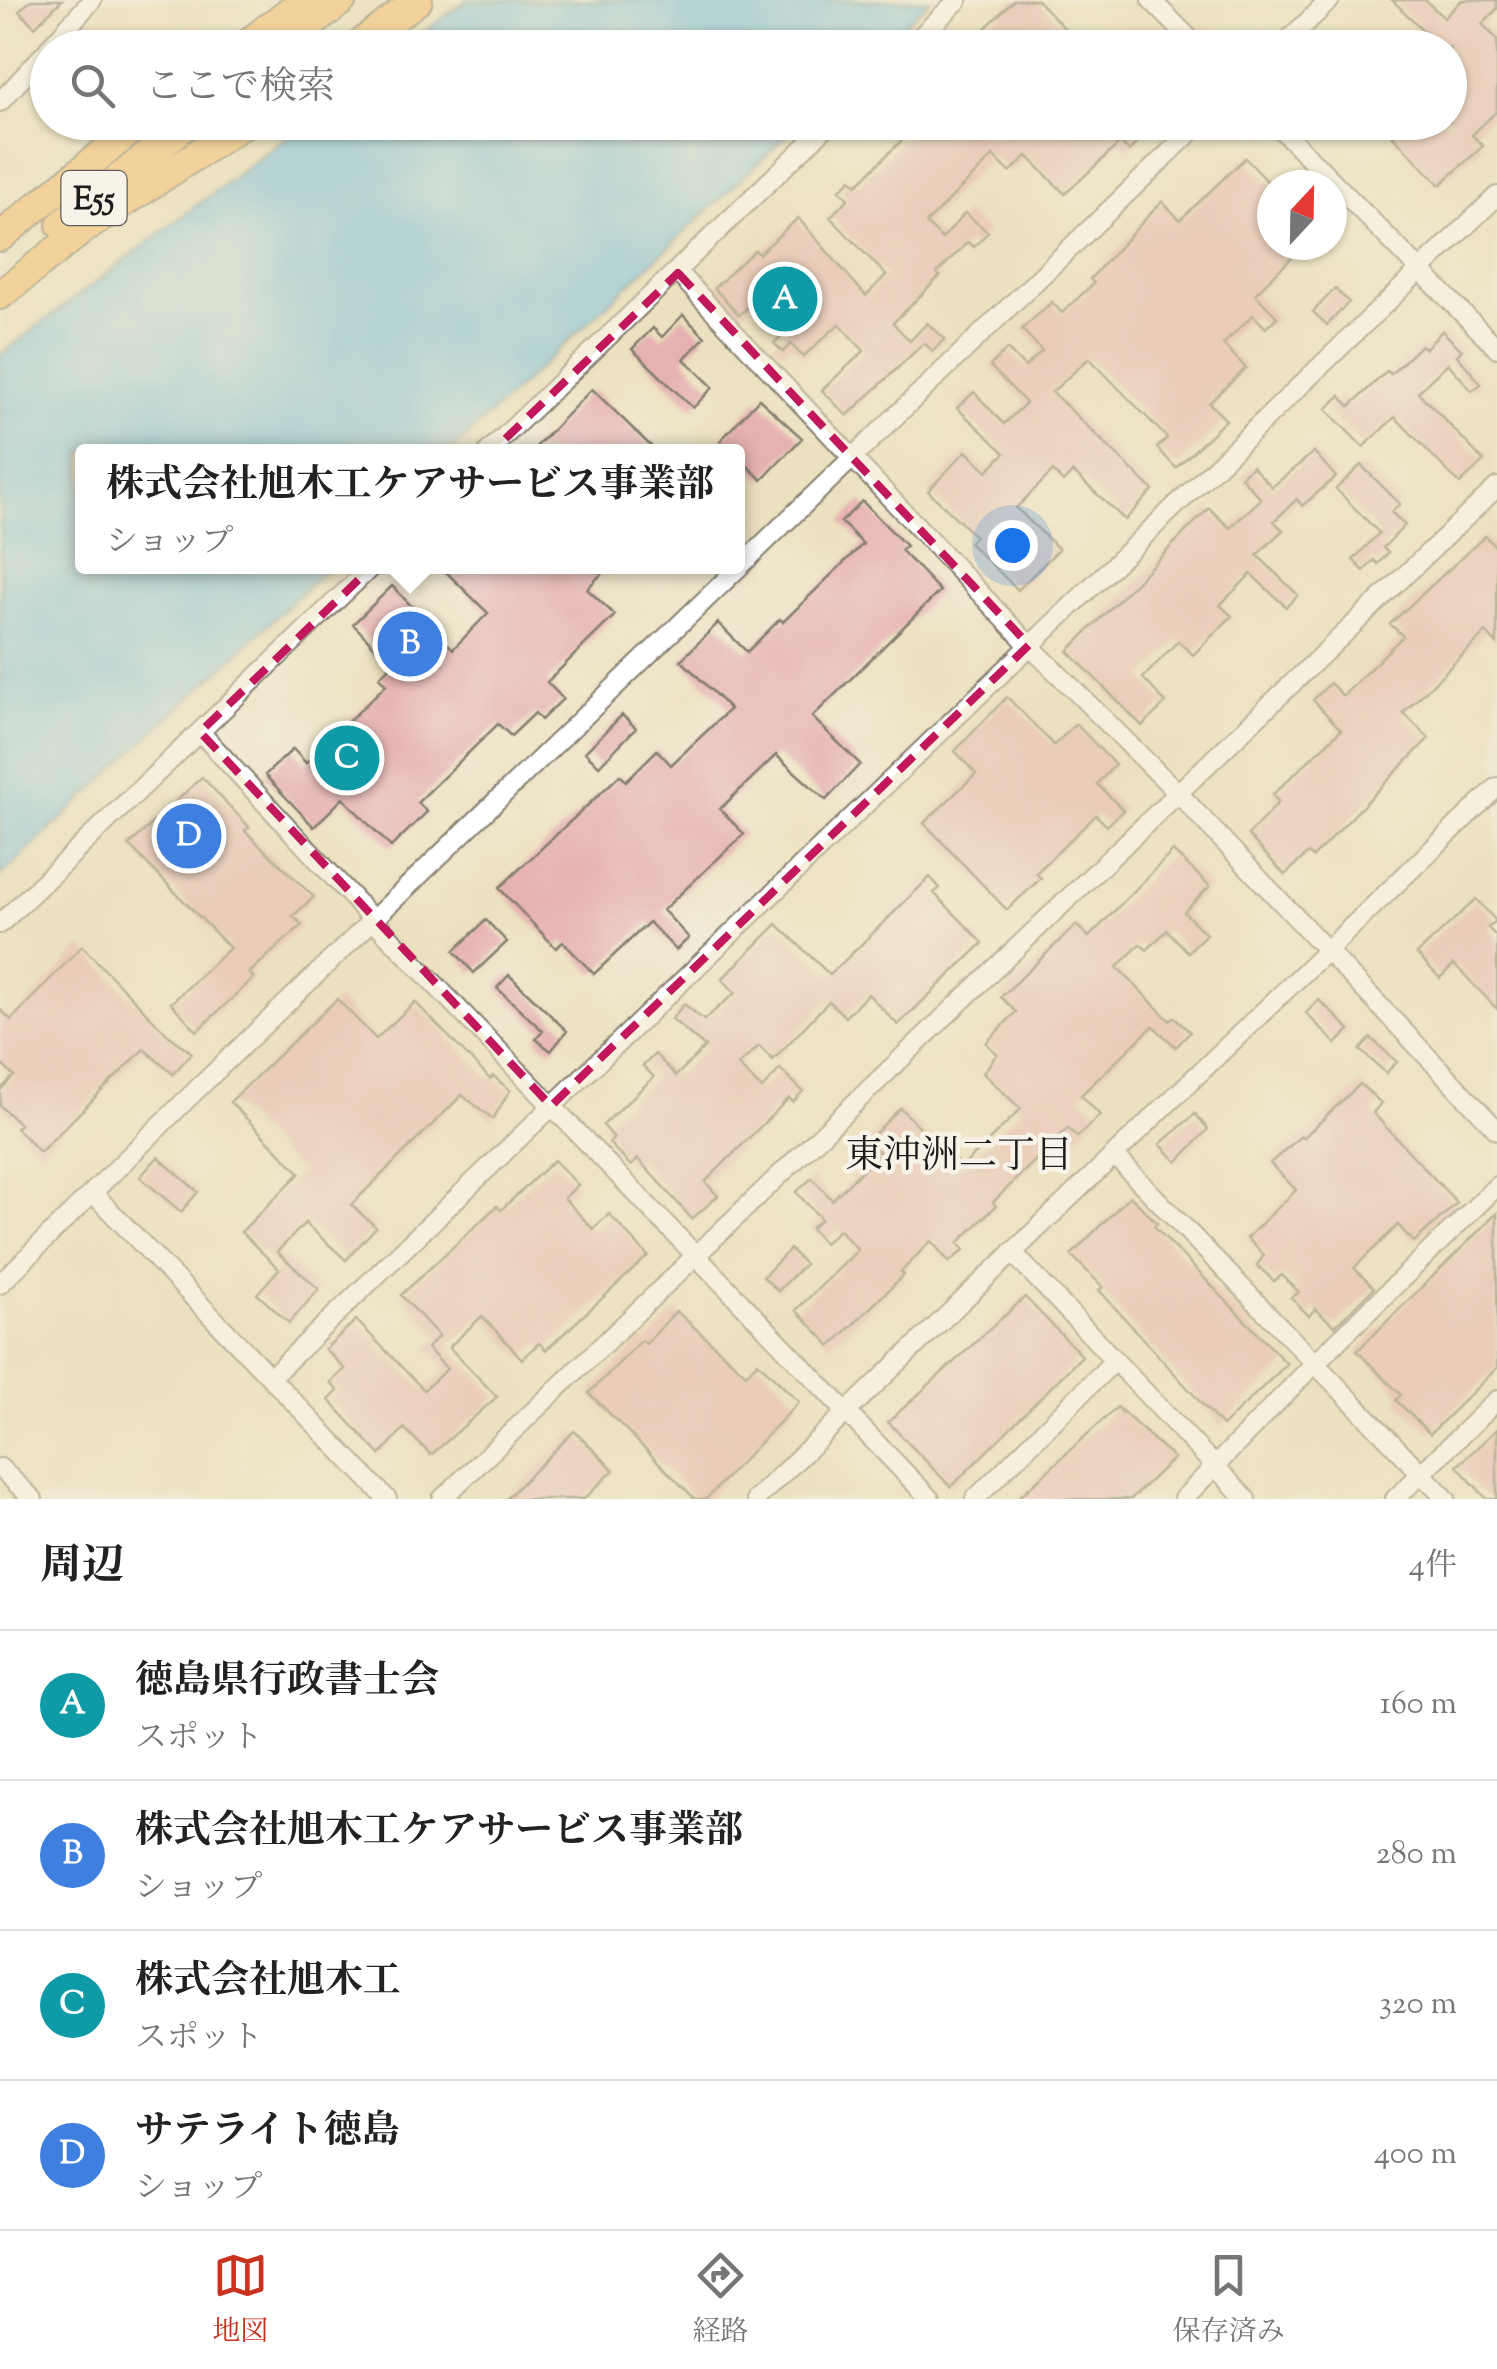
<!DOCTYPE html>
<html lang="ja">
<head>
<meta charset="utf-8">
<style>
  body { margin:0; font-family:"Sorts Mill Goudy","Noto Serif JP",serif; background:#f2f2f2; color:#222 }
  .compass { position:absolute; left:1257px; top:170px; width:90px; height:90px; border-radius:50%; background:#fff; box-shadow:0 2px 8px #0004; rotate:22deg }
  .you { position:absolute; left:1012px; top:545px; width:35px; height:35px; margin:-25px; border:8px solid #fff; border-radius:50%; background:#1a73e8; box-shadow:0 0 0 15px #1a73e833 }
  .badge { display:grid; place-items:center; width:65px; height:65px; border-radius:50%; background:#c8321e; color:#fff; font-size:32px; font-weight:700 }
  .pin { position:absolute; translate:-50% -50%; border:5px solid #fff; box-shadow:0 2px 10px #0006 }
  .popup { position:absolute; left:75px; top:444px; width:670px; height:130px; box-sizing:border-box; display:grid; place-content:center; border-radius:10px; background:#fff; filter:drop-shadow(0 2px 8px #0005); font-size:32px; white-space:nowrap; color:#767676 }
  .popup b { font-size:38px; color:#222 }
  .popup::after { content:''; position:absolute; left:50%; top:100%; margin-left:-20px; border:20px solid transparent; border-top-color:#fff }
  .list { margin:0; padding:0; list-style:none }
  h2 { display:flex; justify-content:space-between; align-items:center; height:130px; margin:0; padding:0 40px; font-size:42px }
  h2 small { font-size:32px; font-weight:400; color:#767676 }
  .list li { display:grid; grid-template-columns:65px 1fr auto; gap:30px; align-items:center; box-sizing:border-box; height:150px; padding:0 40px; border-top:2px solid #e0e0e0 }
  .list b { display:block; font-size:38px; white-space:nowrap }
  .list p { margin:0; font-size:32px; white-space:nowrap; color:#767676 }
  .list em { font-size:32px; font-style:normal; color:#767676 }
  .icon { flex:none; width:55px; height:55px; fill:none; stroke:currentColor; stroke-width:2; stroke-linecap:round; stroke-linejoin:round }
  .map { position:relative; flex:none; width:1497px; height:1499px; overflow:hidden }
  .search { position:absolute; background:#fff; box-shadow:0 2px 8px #0004; left:30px; right:30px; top:30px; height:110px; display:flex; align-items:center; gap:25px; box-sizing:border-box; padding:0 35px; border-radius:55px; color:#767676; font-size:38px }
  .sheet { height:730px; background:#fff }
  nav { display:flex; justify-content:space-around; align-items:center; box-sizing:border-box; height:140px; border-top:2px solid #e0e0e0; background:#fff; font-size:28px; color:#767676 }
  nav a { display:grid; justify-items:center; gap:5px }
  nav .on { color:#c8321e }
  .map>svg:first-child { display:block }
  .water { fill:#6fc2eb; stroke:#466f84; stroke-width:2.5 }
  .building { fill:#e6b1b0 }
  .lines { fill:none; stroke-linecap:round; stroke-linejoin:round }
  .minor-casing { stroke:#847e6e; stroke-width:22 }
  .highway-casing { stroke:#847e6e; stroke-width:32 }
  .minor { stroke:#fff; stroke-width:18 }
  .highway { stroke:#f9bf6d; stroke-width:28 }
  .marked { fill:none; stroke:#c2185b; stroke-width:8; stroke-dasharray:20 12; stroke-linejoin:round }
  .labels { text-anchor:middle; stroke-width:9; stroke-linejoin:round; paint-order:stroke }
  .shield { fill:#f7f3e8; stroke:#5e5c59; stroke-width:2.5 }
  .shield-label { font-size:32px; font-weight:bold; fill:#1c1c1c }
  .neighbourhood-label { font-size:38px; fill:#1c1c1c; stroke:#f7f3e8 }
</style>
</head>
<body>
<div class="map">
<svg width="1497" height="1499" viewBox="0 0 1497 1499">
  <rect width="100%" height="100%" fill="#f7f3e8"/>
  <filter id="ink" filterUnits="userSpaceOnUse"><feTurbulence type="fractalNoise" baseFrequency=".01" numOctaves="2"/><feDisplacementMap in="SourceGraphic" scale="20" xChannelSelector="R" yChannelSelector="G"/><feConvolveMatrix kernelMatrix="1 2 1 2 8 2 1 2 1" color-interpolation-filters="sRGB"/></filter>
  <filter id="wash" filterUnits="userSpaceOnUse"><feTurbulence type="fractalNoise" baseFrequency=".0048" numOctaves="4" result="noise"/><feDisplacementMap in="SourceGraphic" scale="40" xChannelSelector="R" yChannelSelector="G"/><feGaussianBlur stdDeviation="2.25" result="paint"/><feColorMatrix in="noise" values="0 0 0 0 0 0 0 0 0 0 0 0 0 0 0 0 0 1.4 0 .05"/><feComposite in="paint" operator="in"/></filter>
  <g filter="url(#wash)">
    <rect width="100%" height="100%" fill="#ece1bf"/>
    <path class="water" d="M467,0H930L880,47H404Z
      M305,123H801L451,451L82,452V566L329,567L0,877V355Z"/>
    <g id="blocks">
      <path class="building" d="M31,0H62L35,27L19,11Z
        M1014,0H1037L1084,48H965Z
        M1392,0H1425L1444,18L1462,0H1497V9L1482,24L1497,39V111L1472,135L1483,146L1440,185L1393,136L1407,122H1450V48H1413L1427,34Z
        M904,122H981L994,136L1008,122H1147L1136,132L1142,138L1129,151L1120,143L1065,194L1027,156L1010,172L993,156L926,223L942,239L965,213L988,232L974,247L968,242L937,273L940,276L893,323L910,341L927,323L945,339L933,351L924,343L847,416L822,390L864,351L839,324L803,357L791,344L783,352L774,343L792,327L762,294L739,315L714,288L755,250L759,254L798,218L866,296L886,275L830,217L848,199L840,190L851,179L857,185L912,130Z
        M1245,158L1272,186V245H1305L1255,294L1277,317L1266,328L1253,315L1223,344L1246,368L1209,403L1226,420L1176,468L1157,448L1167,438L1089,358L1052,392L1153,490L1125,520L1073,472L1063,482L1053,471L1016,508L1059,549L1018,590L969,543L975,536L928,491L966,451L987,471L1005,453L957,408L974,392L1004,424L1026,403L990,366L1007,349L1025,367L1042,351L1022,329L1052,302L1062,313L1094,283L1090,279L1162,201L1180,220Z
        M1335,289L1349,302L1327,325L1313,312Z
        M683,315L705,337L684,359L713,387L693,408L632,349L653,328L662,337Z
        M1442,331L1462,350L1457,355L1481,384L1472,391L1448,363L1418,392L1484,461L1460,484L1395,417L1363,447L1326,409L1340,396L1350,406L1387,371L1391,374L1421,345L1425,349Z
        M592,389L657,452H531Z
        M759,399L802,438L762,480L738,457V452H732L720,441Z
        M1314,452L1336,477L1302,506L1297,499L1274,521L1283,530L1257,555L1298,595L1286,607L1251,574L1220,605L1232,616L1193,655L1178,641L1143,678L1166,703L1142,726L1068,651L1209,508L1230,528L1261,499L1241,477L1252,466L1272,487Z
        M1361,465L1400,504L1391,512L1405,525L1383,548L1388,553L1378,564L1374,560L1364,571L1353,560L1379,533L1336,489Z
        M862,501L906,546L901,550L940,591L812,717L860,764L826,800L776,755L720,809L744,834L663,910L689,938L676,950L649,922L594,974L563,942L556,948L499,888L620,775L626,781L657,750L671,765L730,709L681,660L718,623L747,652L780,619L783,622L863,544L841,522Z
        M1485,536L1497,548V644L1486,632L1403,713L1429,738L1313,857L1308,853L1285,875L1248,835L1279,802L1272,795L1341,730L1313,700L1330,683L1343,696L1403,636L1390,624Z
        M440,566H609L587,589L615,615L547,682L563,699L541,720L535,713L511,736L498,724L418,802L427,812L391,847L343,798L314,827L265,775L293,749L306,763L386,685L379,677L392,665L353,624L392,586L453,649L488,613Z
        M1007,697L1054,745L1076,724L1115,765L1097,784L1123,810L1107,826L1096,815L1036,873L1041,878L1007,910L924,823L976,774L955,751Z
        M622,715L636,728L599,766L585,752Z
        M202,777L249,827L245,831L314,897L293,916L302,925L249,973L254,978L197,1031L171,1003L230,948L129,845Z
        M1173,851L1210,886L1184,912L1206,934L1188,952L1167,930L1147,950L1140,944L1117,967L1170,1021L1174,1017L1190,1032L1176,1047L1153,1026L1081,1095L1100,1115L1077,1137L1068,1128L993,1202L996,1206L958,1243L964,1250L949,1262L931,1241L901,1272L904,1275L831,1346L796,1310L858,1250L839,1230L824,1243L811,1228L821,1219L796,1192L812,1178L832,1200L880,1153L868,1141L900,1108L962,1167L1021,1109L983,1073L997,1054L986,1043L1016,1012L1001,997L1076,925L1089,937Z
        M930,877L940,888L934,893L983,943L898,1025L868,994L845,1017L829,1001L773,1060L759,1046L738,1065L762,1089L780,1069L803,1091L793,1102L789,1098L705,1182L718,1196L692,1219L638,1159L631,1166L609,1143L614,1138L603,1125L654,1077L643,1066L655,1054L676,1076L705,1047L672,1019L684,1004L704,1020L735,993L722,979L777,924L830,975Z
        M1476,899L1496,921L1488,928L1497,937V1009L1454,964L1440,978L1417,954Z
        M486,920L507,942L474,973L454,951Z
        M82,946L167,1034L192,1053L173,1074L144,1049L40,1152L16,1128L20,1124L0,1106V1090L14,1076L0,1063V1009L11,1020Z
        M509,975L567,1031L551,1051L536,1039L543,1031L497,988Z
        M337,999L376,1039L415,1002L490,1079L493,1076L510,1090L493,1119L462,1095L351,1205L376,1227L346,1260L305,1223L277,1252L319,1289L289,1323L257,1294L279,1269L241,1232L300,1173L230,1102Z
        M1319,1000L1350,1030L1336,1044L1306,1013Z
        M1371,1038L1397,1062L1386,1073L1360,1050Z
        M1360,1084L1381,1103L1373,1113L1457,1203L1414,1242L1398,1225L1354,1268L1374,1288L1335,1326L1315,1309L1309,1316L1291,1298L1299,1292L1282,1275L1274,1281L1257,1265L1264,1255L1247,1238L1296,1190L1270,1163L1301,1136L1303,1138Z
        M1195,1114L1208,1129L1177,1162L1160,1144Z
        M158,1157L198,1192L181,1212L140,1177Z
        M554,1160L578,1185L564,1198L593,1229L609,1214L648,1256L546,1350L539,1343L522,1359L482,1316L449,1347L497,1397L431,1455L404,1428L380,1455L329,1400L338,1391L330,1382L345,1369L325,1349L356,1320L424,1390L447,1369L427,1348L439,1336L401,1295L497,1206L501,1210Z
        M1130,1196L1157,1223L1154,1226L1287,1364L1222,1426L1099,1290L1103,1287L1071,1255Z
        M1497,1213V1368L1430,1434L1396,1400L1401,1395L1357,1351Z
        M790,1249L805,1264L778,1291L763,1277Z
        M1025,1297L1082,1356L951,1487L888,1422Z
        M676,1311L746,1374L758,1362L799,1402L706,1499H695L589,1393L642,1340L646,1344Z
        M1117,1407L1174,1458L1131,1499H1017Z
        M1497,1429V1499H1487L1457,1466Z
        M574,1431L614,1470L584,1499H506Z"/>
    </g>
  </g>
  <g filter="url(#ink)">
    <use href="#blocks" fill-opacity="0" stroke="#847e6e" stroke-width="2.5"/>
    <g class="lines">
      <g class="minor-casing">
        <path id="minor" d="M1151,0L1199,48
          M49,48L92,0
          M909,48L958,0
          M1280,48L1330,0
          M0,102L48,50
          M1274,122L1497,348
          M678,273L1029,645L1177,792L1497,1130
          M488,452L831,122
          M200,732L374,921L930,1499
          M0,924L372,566
          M1114,1155L1446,1499
          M93,1193L387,1499
          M1012,1252L1246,1499
          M0,1284L189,1097L1201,122
          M271,1377L1497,196
          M0,1468L33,1499
          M442,1499L1497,487
          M756,1499L1497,787
          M975,1499L1113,1362
          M1183,1499L1315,1363L1497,1186
          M1395,1499L1497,1400"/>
      </g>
      <g class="highway-casing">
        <path id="highway" d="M242,48L304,0
          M282,48L342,0
          M355,48L418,0
          M61,225L189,122
          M0,237L141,122
          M0,295L81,231L246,122"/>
      </g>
      <use href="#minor" class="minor"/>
      <use href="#highway" class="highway"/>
    </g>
  </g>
  <path d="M0 0H1497V1499H0ZM678,273L1029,645L551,1106L200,732Z" fill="#ece1bf" fill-opacity=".55" fill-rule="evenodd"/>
  <path class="marked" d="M678,273L1029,645L551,1106L200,732Z"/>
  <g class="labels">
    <rect class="shield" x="61.5" y="171" width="65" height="54" rx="8"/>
    <g class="shield-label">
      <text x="94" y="209">E55</text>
    </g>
    <g class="neighbourhood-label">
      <text x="959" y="1167">東沖洲二丁目</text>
    </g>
  </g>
</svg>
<svg class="compass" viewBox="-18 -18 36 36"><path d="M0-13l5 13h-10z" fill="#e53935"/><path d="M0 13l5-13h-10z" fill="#767676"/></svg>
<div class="you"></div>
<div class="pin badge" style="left:785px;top:299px;background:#0f9aa8">A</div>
<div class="pin badge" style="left:410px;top:644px;background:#3f7fe0">B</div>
<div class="popup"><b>株式会社旭木工ケアサービス事業部</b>ショップ</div>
<div class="pin badge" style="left:347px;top:758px;background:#0f9aa8">C</div>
<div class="pin badge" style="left:189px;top:836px;background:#3f7fe0">D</div>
<div class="search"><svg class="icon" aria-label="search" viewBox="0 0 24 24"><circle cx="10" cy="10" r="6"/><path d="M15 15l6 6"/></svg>ここで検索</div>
</div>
<section class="sheet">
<h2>周辺<small>4件</small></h2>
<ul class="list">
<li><span class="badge" style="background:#0f9aa8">A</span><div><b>徳島県行政書士会</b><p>スポット</p></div><em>160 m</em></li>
<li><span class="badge" style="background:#3f7fe0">B</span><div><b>株式会社旭木工ケアサービス事業部</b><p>ショップ</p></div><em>280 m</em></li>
<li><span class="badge" style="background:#0f9aa8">C</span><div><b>株式会社旭木工</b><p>スポット</p></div><em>320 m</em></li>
<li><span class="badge" style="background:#3f7fe0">D</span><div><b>サテライト徳島</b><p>ショップ</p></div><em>400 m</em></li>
</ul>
</section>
<nav>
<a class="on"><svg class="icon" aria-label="map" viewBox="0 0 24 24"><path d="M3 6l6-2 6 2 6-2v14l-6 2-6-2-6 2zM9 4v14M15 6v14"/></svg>地図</a>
<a><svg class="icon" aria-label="directions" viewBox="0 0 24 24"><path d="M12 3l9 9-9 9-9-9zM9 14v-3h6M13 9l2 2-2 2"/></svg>経路</a>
<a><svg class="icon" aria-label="saved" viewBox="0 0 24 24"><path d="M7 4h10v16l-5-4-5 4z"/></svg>保存済み</a>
</nav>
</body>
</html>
